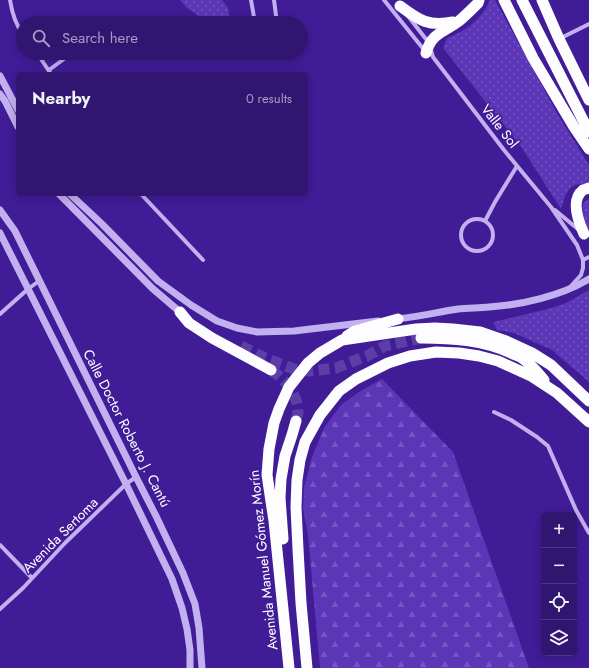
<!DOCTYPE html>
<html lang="en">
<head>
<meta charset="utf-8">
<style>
  body { margin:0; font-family:Jost,sans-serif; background:#3c2279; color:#f1f3f6 }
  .controls { position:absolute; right:12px; bottom:12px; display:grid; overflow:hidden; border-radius:6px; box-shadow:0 2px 10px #0003 }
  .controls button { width:36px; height:36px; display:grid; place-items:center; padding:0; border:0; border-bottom:1px solid #4b3484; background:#301571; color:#f1f3f6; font:20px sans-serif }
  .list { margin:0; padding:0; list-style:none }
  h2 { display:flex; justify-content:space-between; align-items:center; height:52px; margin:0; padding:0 16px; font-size:17px }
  h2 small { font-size:13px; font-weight:400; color:#a89fc3 }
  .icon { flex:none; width:22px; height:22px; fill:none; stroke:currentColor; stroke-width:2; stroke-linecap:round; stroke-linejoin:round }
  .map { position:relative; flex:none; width:589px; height:668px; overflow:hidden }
  .search { position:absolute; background:#301571; box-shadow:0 2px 10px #0003; left:16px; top:16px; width:292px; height:44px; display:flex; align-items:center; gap:10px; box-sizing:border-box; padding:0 14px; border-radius:22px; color:#a89fc3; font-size:15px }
  .panel { position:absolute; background:#301571; box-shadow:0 2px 10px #0003; left:16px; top:72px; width:292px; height:124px; border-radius:6px }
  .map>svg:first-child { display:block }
  .grass { fill:url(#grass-dots) }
  .forest { fill:url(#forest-firs) }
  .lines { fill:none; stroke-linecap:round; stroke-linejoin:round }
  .trunk-tunnel { stroke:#5d3ea7; stroke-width:11; stroke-dasharray:11 5.5; stroke-linecap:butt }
  .minor { stroke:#c2b0f0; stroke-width:4 }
  .tertiary { stroke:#c2b0f0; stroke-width:7 }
  .trunk { stroke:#fdfcff; stroke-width:11 }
  .labels { text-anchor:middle; stroke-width:3; stroke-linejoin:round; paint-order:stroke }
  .street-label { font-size:14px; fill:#fff; stroke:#401c97 }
</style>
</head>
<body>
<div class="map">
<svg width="589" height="668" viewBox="0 0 589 668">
  <defs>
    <pattern id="grass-dots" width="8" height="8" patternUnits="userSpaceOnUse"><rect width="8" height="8" fill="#5b37b8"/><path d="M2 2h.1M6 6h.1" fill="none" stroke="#7455c3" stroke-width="1.8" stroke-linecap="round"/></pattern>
    <pattern id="forest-firs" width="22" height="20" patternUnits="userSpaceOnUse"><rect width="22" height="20" fill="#5b37b8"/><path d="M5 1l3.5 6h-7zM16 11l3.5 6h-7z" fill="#7455c3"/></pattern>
  </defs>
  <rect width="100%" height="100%" fill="#401c97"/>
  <path class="grass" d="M180,0H222L228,8L231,23H208L186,7Z
    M490,0H495L558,115L589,165V185C569,180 566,193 561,209L520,145L443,48L447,38C466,31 482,19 490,0Z
    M589,199V234C583,224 581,214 583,203Z
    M589,290V382L552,350L514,333L497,330L493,322L506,319L548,309L566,303Z"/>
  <path class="forest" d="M382,379L453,452L529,668H320L308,535L303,508L304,487L312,457L324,428L341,405L359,392Z"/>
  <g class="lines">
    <path class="trunk-tunnel" d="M241,346L265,358L294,369L309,371L336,368L367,356L385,346L421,338
      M271,370C285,379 298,394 298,412C298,415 296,418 296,421"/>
    <path class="minor" d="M10,0C12,13 15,24 23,34
      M251,0L255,23
      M274,0L277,23
      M384,0L425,51
      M408,16L429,43L433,57L504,150L551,207L577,245L583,260V268L581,275L571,286
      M559,39L589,24
      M37,53L51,74
      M49,70L72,53
      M141,194L203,260
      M555,210L579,230
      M461 235a16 16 0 1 1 32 0a16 16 0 1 1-32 0Z
      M485,221L495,202L517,166
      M583,260L589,257
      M0,314L28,289L39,281
      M494,412L511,420L537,437L548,446L576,510L589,533
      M0,545L32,578
      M0,609L23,588L65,543L126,484L136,477"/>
    <path class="tertiary" d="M0,76L18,110
      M0,94L5,101L18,127
      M59,194L68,203L152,288L180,312
      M70,194L102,224L158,281L191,305L217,321L237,328L257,332L294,331L378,321
      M0,210L15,231L136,477L156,516L183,573L195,604L199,628L202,668
      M0,233L126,484L172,579L182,608L187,629L190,650V668
      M394,319C415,318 437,312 458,309C468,308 479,308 489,307C521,305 561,296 589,279"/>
    <path class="trunk" d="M504,0L533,58L574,127L589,149
      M522,0L589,132
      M542,0L559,39L589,100
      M400,6C419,20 428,27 453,22
      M426,53C432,32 445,32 459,21C466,15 472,9 478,3L479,0
      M584,234C579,223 570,200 583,190C585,189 587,189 589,188
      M180,312L189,323L212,338L271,370
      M347,336L355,331L398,319
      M421,338C452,338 483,340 511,353C515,355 519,356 522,358C530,363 538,373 544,380
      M283,539L280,498L281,479L285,456L292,435L296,421
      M289,668L274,521L267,475L269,449L274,423L279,409L289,387L308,363L320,353L342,340L416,329L435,328L453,329L480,332L506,341L532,353L551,365L589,401
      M307,668L301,603L298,549L296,507L297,480L300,460L305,442L320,415L339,391L356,379L388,363L410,356L436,352L459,353L479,356L498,361L531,376L557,393L589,422"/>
  </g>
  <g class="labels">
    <g class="street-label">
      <text transform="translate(500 126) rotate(52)" y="5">Valle Sol</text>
      <text transform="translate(127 428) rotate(63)" y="5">Calle Doctor Roberto J. Cantú</text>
      <text transform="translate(60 535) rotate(-45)" y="5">Avenida Sertoma</text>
      <text transform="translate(263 560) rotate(-96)" y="5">Avenida Manuel Gómez Morín</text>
    </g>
  </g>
</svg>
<div class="controls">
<button>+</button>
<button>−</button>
<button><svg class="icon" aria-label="locate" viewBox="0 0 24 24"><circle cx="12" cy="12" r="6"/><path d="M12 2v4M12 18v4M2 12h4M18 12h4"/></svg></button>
<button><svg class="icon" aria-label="layers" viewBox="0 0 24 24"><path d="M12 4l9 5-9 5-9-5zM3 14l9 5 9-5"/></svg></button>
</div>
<div class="search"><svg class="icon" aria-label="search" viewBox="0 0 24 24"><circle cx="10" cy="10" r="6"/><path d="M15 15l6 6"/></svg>Search here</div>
<section class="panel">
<h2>Nearby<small>0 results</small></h2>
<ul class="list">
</ul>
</section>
</div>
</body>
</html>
